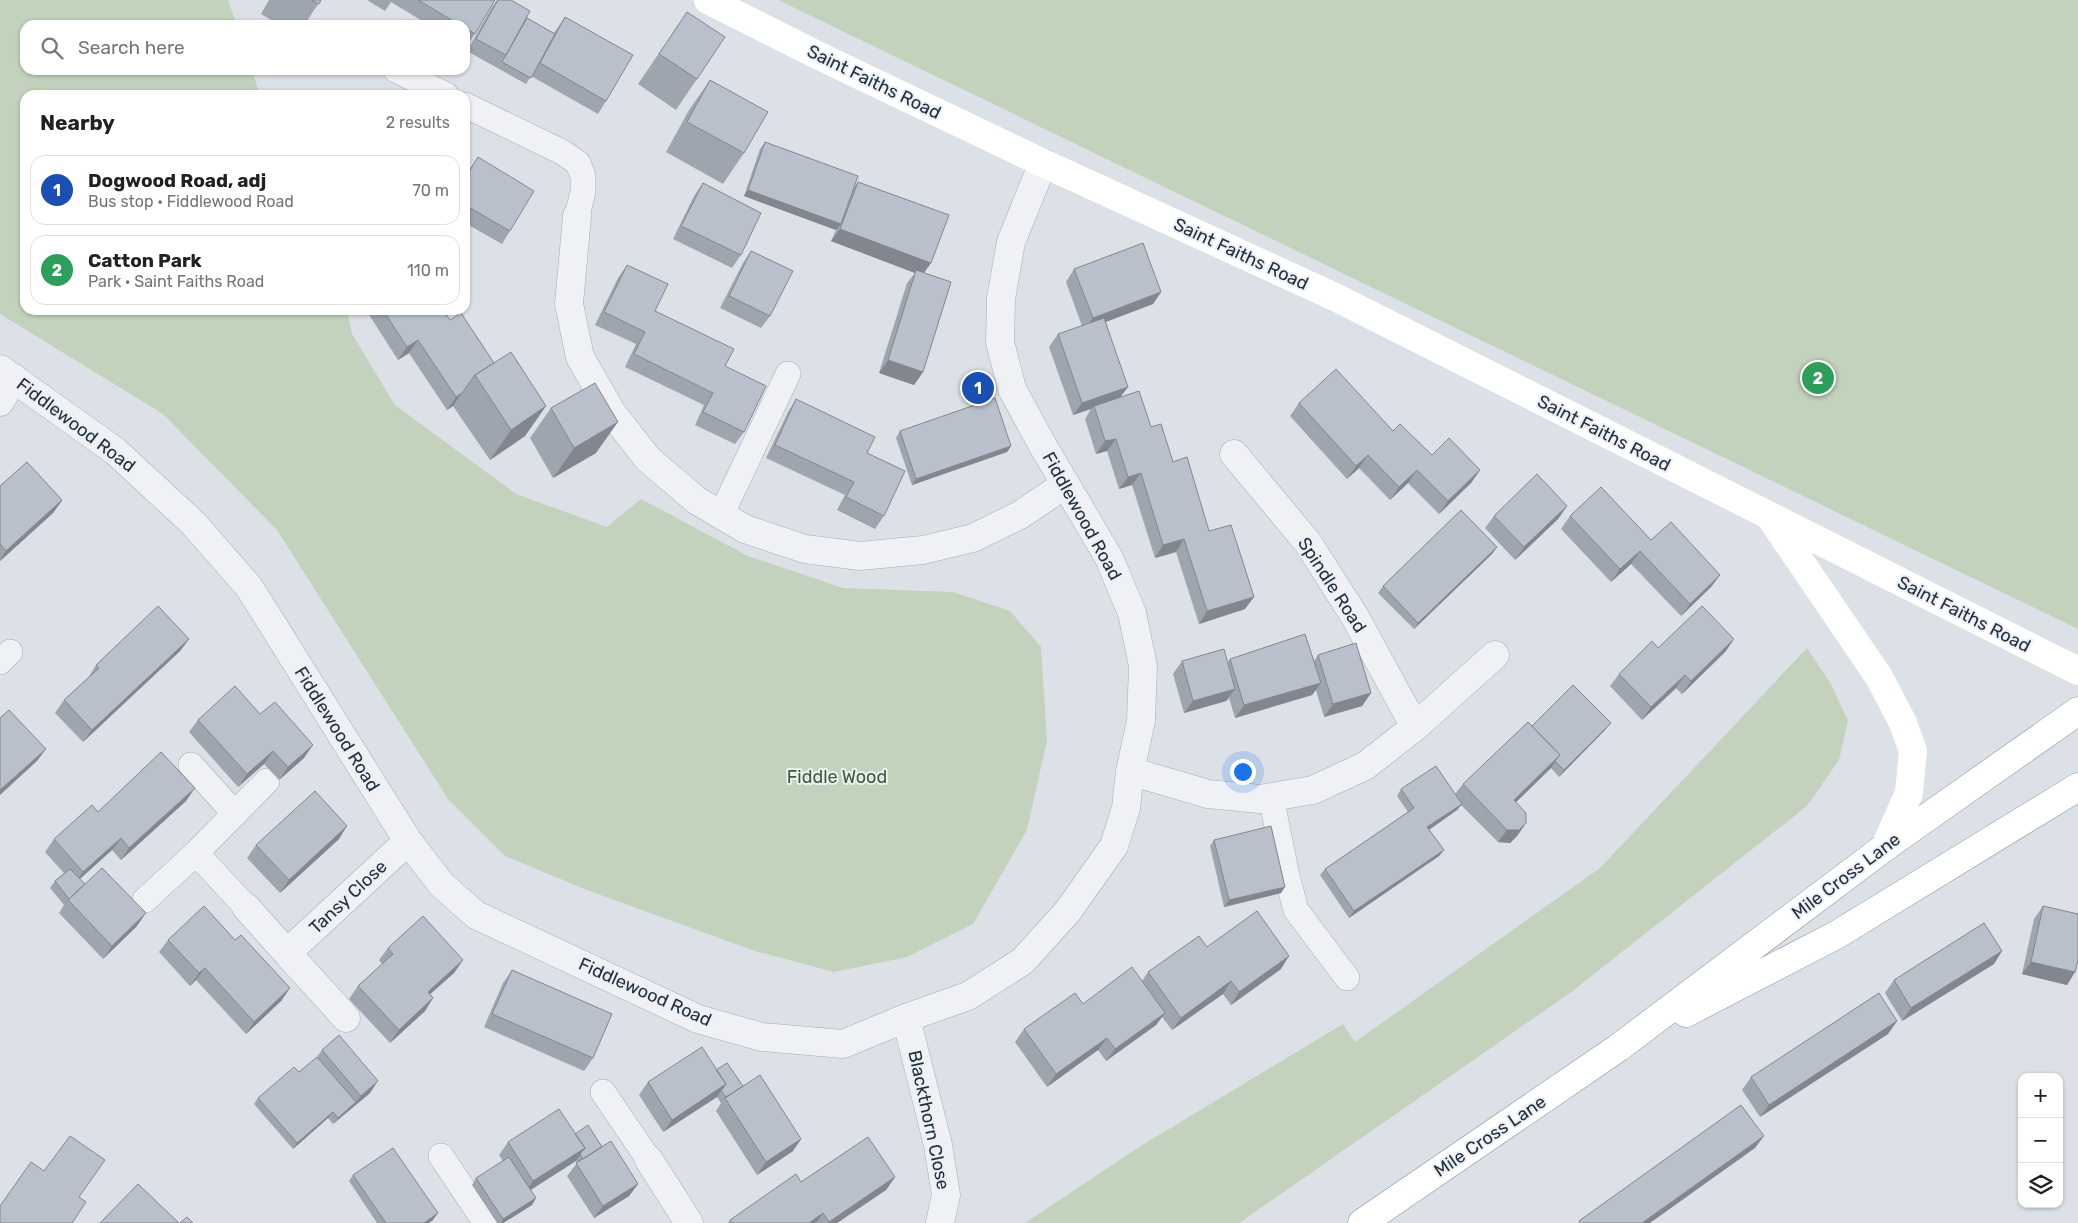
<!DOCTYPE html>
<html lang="en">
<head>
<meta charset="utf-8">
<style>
  body { margin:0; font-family:Rubik,sans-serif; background:#f6f6f6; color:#202124 }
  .controls { position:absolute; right:15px; bottom:15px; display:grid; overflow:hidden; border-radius:10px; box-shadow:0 1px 4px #0004 }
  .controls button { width:45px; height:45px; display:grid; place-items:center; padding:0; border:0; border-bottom:1px solid #e0e0e0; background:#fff; color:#202124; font:25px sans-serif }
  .you { position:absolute; left:1242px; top:771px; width:18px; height:18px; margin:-12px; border:4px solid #fff; border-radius:50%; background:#1a73e8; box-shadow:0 0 0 8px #1a73e833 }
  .badge { display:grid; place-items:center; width:32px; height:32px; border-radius:50%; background:#d93456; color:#fff; font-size:16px; font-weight:700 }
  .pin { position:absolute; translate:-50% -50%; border:2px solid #fff; box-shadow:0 1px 5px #0006 }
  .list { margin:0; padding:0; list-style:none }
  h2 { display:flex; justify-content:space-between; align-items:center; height:65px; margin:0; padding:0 20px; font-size:21px }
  h2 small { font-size:16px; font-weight:400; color:#757577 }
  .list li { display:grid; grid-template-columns:32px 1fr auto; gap:15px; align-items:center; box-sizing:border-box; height:70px; margin:0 10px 10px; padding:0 10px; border:1px solid #e0e0e0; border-radius:15px }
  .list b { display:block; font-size:19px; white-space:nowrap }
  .list p { margin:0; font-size:16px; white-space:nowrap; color:#757577 }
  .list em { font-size:16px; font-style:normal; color:#757577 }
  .icon { flex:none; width:28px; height:28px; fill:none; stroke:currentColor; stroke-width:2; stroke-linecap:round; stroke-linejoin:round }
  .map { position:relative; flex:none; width:2078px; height:1223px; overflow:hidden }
  .search { position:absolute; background:#fff; box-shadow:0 1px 4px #0004; left:20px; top:20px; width:450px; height:55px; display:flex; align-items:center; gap:12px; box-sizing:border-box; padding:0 18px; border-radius:15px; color:#757577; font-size:19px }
  .panel { position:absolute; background:#fff; box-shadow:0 1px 4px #0004; left:20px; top:90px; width:450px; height:225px; border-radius:15px }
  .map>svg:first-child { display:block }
  .green { fill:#c3d2bc }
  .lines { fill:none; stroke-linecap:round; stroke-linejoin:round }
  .lane-casing { stroke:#a5acb5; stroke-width:26 }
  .street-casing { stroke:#a5acb5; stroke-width:29 }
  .highway-casing { stroke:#828f9f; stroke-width:29 }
  .lane { stroke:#eff1f5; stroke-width:25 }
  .street { stroke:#eff1f5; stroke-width:28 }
  .secondary { stroke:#fff; stroke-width:28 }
  .highway { stroke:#fff; stroke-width:28 }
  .wall { fill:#9fa5af }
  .shaded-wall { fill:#82868e }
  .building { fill:#b9c0cb; stroke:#82868e }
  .labels { text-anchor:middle; stroke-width:4; stroke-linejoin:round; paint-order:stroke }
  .street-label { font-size:18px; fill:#242f3f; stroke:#ebf0f5 }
  .park-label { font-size:18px; fill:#3b5b31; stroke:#ebf0f5 }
</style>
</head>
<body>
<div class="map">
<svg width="2078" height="1223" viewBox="0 0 2078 1223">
  <rect width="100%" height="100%" fill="#dce1e7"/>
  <path class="green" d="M0,0H228L237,25H25V70H252L260,95H25V310H347L352,334L395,405L516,494L607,527L641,499L748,556L843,588L953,592L1010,611L1041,647L1047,740L1027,830L973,924L907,957L834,972L755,951L592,892L505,856L448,799L277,530L163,414L0,314Z
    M778,0H2078V629Z
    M1807,648L1831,684L1848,721L1839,760L1807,806L1570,993L1239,1223H1025L1139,1147L1343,1024L1355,1042L1600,868Z"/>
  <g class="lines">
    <g class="lane-casing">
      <path id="lane" d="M396,70L446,95
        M465,105L562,152L578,163L583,176V192L577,216
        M721,515L788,374
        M0,662L10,652
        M191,765L235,814
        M1271,797L1287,876L1296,910L1347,978
        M196,853L246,907
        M145,900L196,853L267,781
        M603,1092L649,1160
        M441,1156L486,1223"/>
    </g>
    <g class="street-casing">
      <path id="street" d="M577,216L569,304L580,357L612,413L648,459L696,500L745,529L805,549L860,556L923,550L973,538L1020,515L1066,484
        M0,369L115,451L193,523L249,587L408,841L442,885L476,915L698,1019L762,1037L843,1044L906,1018L968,996L1023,961L1068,911L1114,846L1126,808L1130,771L1141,721L1143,666L1132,613L1109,558L1043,446L1012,389L1000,342L1001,299L1011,242L1043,163
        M0,402L14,378
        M1234,454L1308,543L1355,617L1415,727
        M1130,771L1208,794L1260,799L1313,790L1365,766L1415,727L1495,655
        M246,907L287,953L408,841
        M287,953L346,1018
        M906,1018L938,1145L946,1195L940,1223
        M649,1160L689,1223"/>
    </g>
    <g class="highway-casing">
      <path id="highway" d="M1686,1013L1838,934L2078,787
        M1362,1223L1618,1048L1885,847L2078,711"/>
    </g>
    <use href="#lane" class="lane"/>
    <use href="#street" class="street"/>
    <path class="secondary" d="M708,0L815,54L1043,163L1337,298L2078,671
      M1770,517L1879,677L1903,723L1913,751L1909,793L1885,847"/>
    <use href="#highway" class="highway"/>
  </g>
  <path class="wall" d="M269,0H321L304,25H280L261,14Z
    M367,0H495L475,34L466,47L465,46V25H429L391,2L385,11Z
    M497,0H511L527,18L554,33L565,17L606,101L598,114L531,76L526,84L467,51L492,7Z
    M687,12L697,79L676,110L638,84Z
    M710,80L744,153L723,184L666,152L689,110Z
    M765,142L854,187L858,182L931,263L924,273L923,372L914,385L879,373L907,283L915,273L831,241L836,230L744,196L760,149Z
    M478,157L510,231L502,244L465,223V176Z
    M703,183L741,255L732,268L673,239L694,196Z
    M751,251L770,316L761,328L720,308L743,263Z
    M627,265L655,311L725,366L744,432L735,444L695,425L704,405L625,367L636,344L595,325L618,278Z
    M1074,269L1161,292L1153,304L1106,322L1121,397L1151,427L1173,462L1209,531L1245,609L1199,624L1176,552L1155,558L1132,485L1119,489L1107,451L1096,454L1085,419L1091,409L1073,415L1049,347L1058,334L1082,326L1066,282Z
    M366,310H443L450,320L494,363L546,406L525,436L490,460L453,406L447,410L409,353L398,360Z
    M796,399L867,453L884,516L875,529L837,510L845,495L766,458L788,412Z
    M1299,403L1393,431L1432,455L1480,470L1471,483L1439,514L1408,483L1390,500L1359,468L1347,479L1290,416Z
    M551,408L596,453L553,478L530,438Z
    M900,431L1011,446L1007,452L912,485L896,438Z
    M0,486L62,501L53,513L0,561Z
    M1567,506L1558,519L1515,560L1485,528L1494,516Z
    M1570,516L1651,540L1720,575L1711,587L1681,616L1631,564L1611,582L1561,529Z
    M1497,547L1492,554L1414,629L1378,593L1383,586Z
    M189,639L180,651L83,742L55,713L64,700L88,678L96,665Z
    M1734,639L1725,652L1682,694L1676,688L1642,720L1610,686L1619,674L1658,648Z
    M1318,655L1371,693L1362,706L1324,717L1316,690L1312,695L1235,718L1229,698L1226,701L1184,713L1173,674L1182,661L1228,662L1230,659L1314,661Z
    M260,714L304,758L279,780L264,764L238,787L189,732L198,720Z
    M1532,726L1606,729L1559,777L1551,768L1516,802L1526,823L1517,836L1510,843L1498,842L1461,805L1457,810L1429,830L1444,850L1439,856L1349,918L1320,875L1325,869L1408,812L1397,796L1401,789L1455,794L1463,784Z
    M186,801L121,860L112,850L80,879L85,884L137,926L103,959L59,913L64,905L50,888L55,881L64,873L45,852L54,839L98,812Z
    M339,839L280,893L247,858L256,845Z
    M1214,840L1281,893L1224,907L1210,846Z
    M2043,906L2076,968L2075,972L2067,985L2022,974L2034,919Z
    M168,940H235L290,988L281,1001L246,1034L196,980L190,986L159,952Z
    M1207,947L1281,969L1231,1005L1223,994L1172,1030L1162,1017L1156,1025L1106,1061L1098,1050L1047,1087L1015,1042L1024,1029L1083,1004L1142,981L1148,972Z
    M388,948L463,960L454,973L430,994L433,998L425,1011L390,1043L349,999L358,986L382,964L379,960Z
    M2002,951L1994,964L1902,1021L1885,993L1894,980Z
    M512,970L593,1058L584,1071L484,1027L503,983Z
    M1897,1021L1888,1034L1760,1117L1742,1090L1751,1077Z
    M322,1050L370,1093L333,1124L328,1118L293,1149L254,1104L258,1098L299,1072L317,1057Z
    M716,1070L743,1086L801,1139L793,1151L757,1175L716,1111L721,1103L717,1097L663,1132L639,1095L648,1082Z
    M575,1134L602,1147L638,1184L629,1196L594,1218L567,1176L577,1163L576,1160L531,1190L536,1198L532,1205L503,1223H497L472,1185L476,1178L503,1161L499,1155L508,1142Z
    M353,1175L433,1220L429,1223H377L349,1181Z
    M895,1177L886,1190L837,1223H728L730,1220L801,1182Z"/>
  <path class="shaded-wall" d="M748,190L841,224L836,230L744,196Z
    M840,229L931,263L922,275L916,270L915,273L831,241Z
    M1161,292L1153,304L1084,330L1093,318Z
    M418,340L409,353L398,360L407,347Z
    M888,360L923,372L914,385L879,373Z
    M1128,387L1119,399L1094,406L1091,409L1073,415L1082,403Z
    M462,393L453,406L447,410L456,397Z
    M546,406L525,436L490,460L511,430Z
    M618,422L596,453L553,478L574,448Z
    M1116,439L1107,451L1096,454L1105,441Z
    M1011,446L1007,452L912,485L916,479Z
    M1368,455L1359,468L1347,479L1356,466Z
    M1417,470L1408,483L1390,500L1399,487Z
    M1480,470L1471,483L1439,514L1448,501Z
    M1141,473L1132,485L1119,489L1128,477Z
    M62,500L53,513L0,561V560L6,551Z
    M1567,506L1558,519L1515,560L1524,547Z
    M1184,539L1176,552L1155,558L1163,545Z
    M1497,547L1492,554L1414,629L1418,623Z
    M1640,551L1631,564L1611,582L1620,569Z
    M1720,575L1711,587L1681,616L1690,604Z
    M1254,597L1245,609L1199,624L1207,611Z
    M189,639L180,651L83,742L92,730Z
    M1734,639L1725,652L1682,694L1691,681Z
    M1685,675L1676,688L1642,720L1651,707Z
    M1321,683L1312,695L1235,718L1244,705Z
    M1235,689L1226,701L1184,713L1193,701Z
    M1371,693L1362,706L1324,717L1333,704Z
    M1611,723L1606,729L1559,777L1564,770Z
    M313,745L304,758L279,780L288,767Z
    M46,749L37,761L0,795V790Z
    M273,751L264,764L238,787L247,774Z
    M1560,755L1551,768L1505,813L1514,800Z
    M195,788L186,801L121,860L129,848Z
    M1462,804L1457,810L1423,834L1427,827Z
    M1526,823L1517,836L1510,843L1498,842L1507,830Z
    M347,826L339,839L280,893L289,880Z
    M121,838L112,850L74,884L83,872Z
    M1444,850L1439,856L1349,918L1354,911Z
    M1285,887L1281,893L1224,907L1229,900Z
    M146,913L137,926L103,959L112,946Z
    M2002,951L1994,964L1902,1021L1911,1008Z
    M1289,956L1281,969L1231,1005L1239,992Z
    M463,960L454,973L419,1004L428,992Z
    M2031,962L2075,972L2067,985L2022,974Z
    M205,968L196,980L190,986L199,973Z
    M1231,981L1223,994L1172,1030L1181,1018Z
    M290,988L281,1001L246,1034L254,1022Z
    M433,998L425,1011L390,1043L399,1030Z
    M1165,1013L1156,1025L1106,1061L1115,1049Z
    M1897,1021L1888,1034L1760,1117L1769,1105Z
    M1107,1038L1098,1050L1047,1087L1056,1074Z
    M378,1081L370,1093L333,1124L338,1118L356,1102L361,1096Z
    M726,1084L717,1097L663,1132L672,1120Z
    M333,1112L328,1118L293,1149L297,1143Z
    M1764,1136L1755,1148L1650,1223H1642Z
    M801,1139L793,1151L757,1175L766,1162Z
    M585,1148L576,1161L524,1194L533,1181Z
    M895,1177L886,1190L837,1223H828Z
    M638,1184L629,1196L594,1218L603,1206Z
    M536,1198L532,1205L503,1223H501L503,1219Z
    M438,1213L433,1220L429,1223H424Z
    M823,1213L816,1223H809Z"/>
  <path class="building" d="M311,0H321L319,4Z
    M418,0H495L475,34L465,28V25H460Z
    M498,0H511L530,11L506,55L476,39Z
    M687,12L725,37L697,79L659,54Z
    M565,17L633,55L606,101L540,63Z
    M527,18L555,34L531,78L502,62L506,55Z
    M710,80L768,112L744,153L687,122Z
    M765,142L858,176L841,224L748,190Z
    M478,157L534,191L510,231L465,205V178Z
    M858,182L949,215L931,263L840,229Z
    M703,183L761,213L741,255L681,226Z
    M1143,243L1161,292L1093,318L1074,269Z
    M751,251L793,271L770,316L729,296Z
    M627,265L668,284L655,311L734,349L725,366L766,386L744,432L703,412L713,393L634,354L645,332L604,312Z
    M916,270L951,282L923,372L888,360Z
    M383,310H443L450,320L461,313L494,363L475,375L462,393L456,397L418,340L407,347Z
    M1104,318L1128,387L1082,403L1058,334Z
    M511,352L546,406L511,430L475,375Z
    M1336,369L1393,431L1400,424L1432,455L1449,438L1480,470L1448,501L1417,470L1399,487L1368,455L1356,466L1299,403Z
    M595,383L618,422L574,448L551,408Z
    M1139,391L1151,427L1161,424L1173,462L1187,457L1209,531L1231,525L1254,597L1207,611L1184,539L1163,545L1141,473L1128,477L1116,439L1105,441L1094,406Z
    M995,398L1011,446L916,479L900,431Z
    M796,399L875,437L867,453L905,471L884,516L846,497L854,482L775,445Z
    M27,462L62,500L6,551L0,544V486Z
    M1537,474L1567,506L1524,547L1494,516Z
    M1601,487L1651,540L1671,522L1720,575L1690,604L1640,551L1620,569L1570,516Z
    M1461,510L1497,547L1418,623L1383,586Z
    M158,606L189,639L92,730L64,700L99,668L96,665Z
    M1702,606L1734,639L1691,681L1685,675L1651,707L1619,674L1652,641L1658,648Z
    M1305,634L1321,683L1244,705L1230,659Z
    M1356,643L1371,693L1333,704L1318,655Z
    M1224,649L1235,689L1193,701L1182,661Z
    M1573,685L1611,723L1564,770L1555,761L1560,755L1532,726Z
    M235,686L260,714L275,702L313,745L288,767L273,751L247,774L198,720Z
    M9,710L46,749L0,790V718Z
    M1528,722L1560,755L1514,800L1526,813V823L1519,830H1507L1463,784Z
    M161,752L195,788L129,848L121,838L83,872L54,839L92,805L98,812Z
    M1436,766L1462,804L1427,827L1444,850L1354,911L1325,869L1414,808L1401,789Z
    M315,791L347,826L289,880L256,845Z
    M1271,826L1285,887L1229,900L1214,840Z
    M102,868L146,913L112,946L68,900Z
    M70,869L85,884L69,899L55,881Z
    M204,906L235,940L241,935L290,988L254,1022L205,968L199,973L168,940Z
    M2043,906L2078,914V960L2075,972L2031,962Z
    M1257,911L1289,956L1239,992L1231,981L1181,1018L1148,972L1199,936L1207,947Z
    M423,916L463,960L428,992L433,998L399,1030L358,986L393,954L388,948Z
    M1984,923L2002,951L1911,1008L1894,980Z
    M1132,967L1165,1013L1115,1049L1107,1038L1056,1074L1024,1029L1075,993L1083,1004Z
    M512,970L612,1014L593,1058L492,1014Z
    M1879,993L1897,1021L1769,1105L1751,1077Z
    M339,1035L378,1081L361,1096L322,1050Z
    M702,1047L726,1084L672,1120L648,1082Z
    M317,1057L356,1102L338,1118L333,1112L297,1143L258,1098L294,1067L299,1072Z
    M727,1063L743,1086L726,1097L721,1091L726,1084L716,1070Z
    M760,1075L801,1139L766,1162L725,1098Z
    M1741,1105L1764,1136L1642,1223H1580L1579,1221Z
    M559,1109L585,1148L533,1181L508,1142Z
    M588,1125L602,1147L583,1159L580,1154L585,1148L575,1134Z
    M70,1136L105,1160L79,1197L86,1202L72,1223H0V1206L31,1162L44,1171Z
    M868,1137L895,1177L829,1222L823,1213L809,1223H732L730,1220L796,1174L801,1182Z
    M611,1141L638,1184L603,1206L576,1163Z
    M393,1148L438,1213L424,1223H386L353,1175Z
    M509,1157L536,1198L503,1219L476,1178Z
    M138,1184L179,1223H100Z
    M187,1217L193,1223H180Z"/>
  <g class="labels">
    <g class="street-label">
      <text transform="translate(874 82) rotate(26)" y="6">Saint Faiths Road</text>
      <text transform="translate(1241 254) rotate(25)" y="6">Saint Faiths Road</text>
      <text transform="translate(76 425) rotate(37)" y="6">Fiddlewood Road</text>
      <text transform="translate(1604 433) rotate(27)" y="6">Saint Faiths Road</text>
      <text transform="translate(1082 516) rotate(61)" y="6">Fiddlewood Road</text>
      <text transform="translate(1332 585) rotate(57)" y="6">Spindle Road</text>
      <text transform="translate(1964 614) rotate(27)" y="6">Saint Faiths Road</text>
      <text transform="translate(337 729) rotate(58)" y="6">Fiddlewood Road</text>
      <text transform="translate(1846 876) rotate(-37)" y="6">Mile Cross Lane</text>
      <text transform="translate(348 897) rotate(-43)" y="6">Tansy Close</text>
      <text transform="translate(645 992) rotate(24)" y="6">Fiddlewood Road</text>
      <text transform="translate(929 1120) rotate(78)" y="6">Blackthorn Close</text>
      <text transform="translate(1490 1136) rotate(-34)" y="6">Mile Cross Lane</text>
    </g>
    <g class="park-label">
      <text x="837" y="783">Fiddle Wood</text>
    </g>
  </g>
</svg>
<div class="controls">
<button>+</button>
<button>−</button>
<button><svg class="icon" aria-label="layers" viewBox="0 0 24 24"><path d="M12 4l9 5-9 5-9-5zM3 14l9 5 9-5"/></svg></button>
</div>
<div class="you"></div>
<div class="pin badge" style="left:978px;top:388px;background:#1a4fb4">1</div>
<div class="pin badge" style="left:1818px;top:378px;background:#2e9e5b">2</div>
<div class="search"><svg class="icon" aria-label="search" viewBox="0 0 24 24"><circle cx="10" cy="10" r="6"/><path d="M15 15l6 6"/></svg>Search here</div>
<section class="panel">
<h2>Nearby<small>2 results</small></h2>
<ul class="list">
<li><span class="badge" style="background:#1a4fb4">1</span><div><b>Dogwood Road, adj</b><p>Bus stop · Fiddlewood Road</p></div><em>70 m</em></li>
<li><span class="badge" style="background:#2e9e5b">2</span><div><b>Catton Park</b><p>Park · Saint Faiths Road</p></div><em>110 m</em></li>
</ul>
</section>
</div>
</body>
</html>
